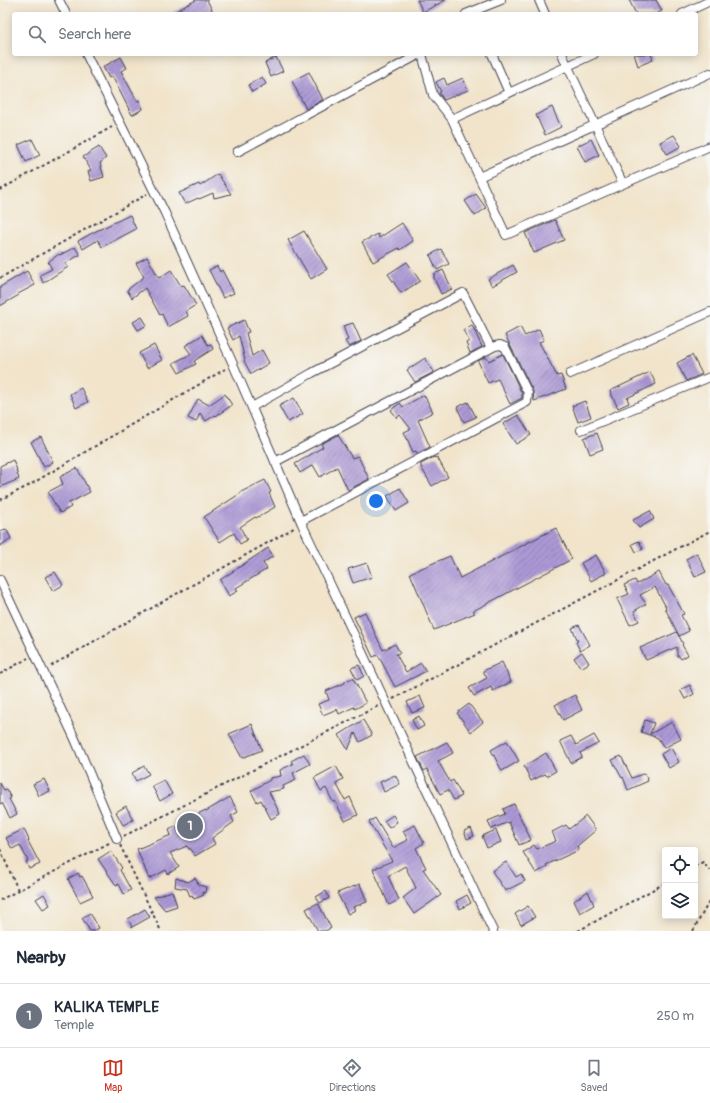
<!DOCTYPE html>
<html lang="en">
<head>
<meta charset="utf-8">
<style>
  body { margin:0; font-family:Pangolin,sans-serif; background:#f2f2f3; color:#1f2937 }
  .controls { position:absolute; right:12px; bottom:12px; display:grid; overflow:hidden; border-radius:4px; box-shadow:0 2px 10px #0003 }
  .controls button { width:36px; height:36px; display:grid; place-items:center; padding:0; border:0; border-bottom:1px solid #e0e1e3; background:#fff; color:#1f2937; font:20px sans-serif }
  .you { position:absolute; left:376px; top:501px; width:14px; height:14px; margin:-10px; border:3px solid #fff; border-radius:50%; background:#1a73e8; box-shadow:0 0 0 6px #1a73e833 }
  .badge { display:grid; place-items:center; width:26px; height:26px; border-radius:50%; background:#c8321e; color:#fff; font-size:13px; font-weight:700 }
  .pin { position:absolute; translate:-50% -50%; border:2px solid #fff; box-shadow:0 1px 4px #0006 }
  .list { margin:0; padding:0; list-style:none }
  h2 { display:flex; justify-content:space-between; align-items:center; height:52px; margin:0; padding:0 16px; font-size:17px }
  h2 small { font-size:13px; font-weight:400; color:#747a83 }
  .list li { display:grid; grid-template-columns:26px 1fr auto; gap:12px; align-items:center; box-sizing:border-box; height:64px; padding:0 16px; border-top:1px solid #e0e1e3 }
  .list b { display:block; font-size:15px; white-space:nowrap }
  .list p { margin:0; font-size:13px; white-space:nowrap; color:#747a83 }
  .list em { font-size:13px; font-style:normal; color:#747a83 }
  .icon { flex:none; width:22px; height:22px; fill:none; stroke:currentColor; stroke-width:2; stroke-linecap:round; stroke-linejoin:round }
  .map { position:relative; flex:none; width:710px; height:931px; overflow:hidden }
  .search { position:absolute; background:#fff; box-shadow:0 2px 10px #0003; left:12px; right:12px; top:12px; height:44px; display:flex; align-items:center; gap:10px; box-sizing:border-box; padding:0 14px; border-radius:4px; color:#747a83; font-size:15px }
  .sheet { height:116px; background:#fff }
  nav { display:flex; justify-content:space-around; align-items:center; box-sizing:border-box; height:56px; border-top:1px solid #e0e1e3; background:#fff; font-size:11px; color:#747a83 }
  nav a { display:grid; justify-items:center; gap:2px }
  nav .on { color:#c8321e }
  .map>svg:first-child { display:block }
  .building { fill:url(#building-hatch) }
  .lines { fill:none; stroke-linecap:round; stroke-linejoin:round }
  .street-casing { stroke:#413f51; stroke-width:10 }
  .path { stroke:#413f51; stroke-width:2; stroke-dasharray:3 3; stroke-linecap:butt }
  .street { stroke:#fff; stroke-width:8 }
</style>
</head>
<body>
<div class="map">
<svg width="710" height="931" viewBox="0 0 710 931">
  <defs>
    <pattern id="building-hatch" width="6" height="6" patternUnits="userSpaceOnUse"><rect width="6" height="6" fill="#ac99d5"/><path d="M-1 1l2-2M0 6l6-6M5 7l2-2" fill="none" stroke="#8c7cae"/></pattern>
  </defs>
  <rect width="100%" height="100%" fill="#f6f6f2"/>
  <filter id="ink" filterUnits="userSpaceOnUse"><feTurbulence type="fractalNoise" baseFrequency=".025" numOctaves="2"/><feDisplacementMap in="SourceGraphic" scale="8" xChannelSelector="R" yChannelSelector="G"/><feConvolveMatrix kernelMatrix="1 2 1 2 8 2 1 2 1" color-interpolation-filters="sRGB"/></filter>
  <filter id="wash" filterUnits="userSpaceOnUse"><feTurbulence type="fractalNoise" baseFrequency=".012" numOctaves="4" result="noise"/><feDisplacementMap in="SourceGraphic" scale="16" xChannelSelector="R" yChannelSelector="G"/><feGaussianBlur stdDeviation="0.9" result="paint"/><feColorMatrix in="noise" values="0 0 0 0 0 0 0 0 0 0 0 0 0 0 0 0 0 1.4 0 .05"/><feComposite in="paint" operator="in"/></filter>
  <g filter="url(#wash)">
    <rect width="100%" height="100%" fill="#f1e4cb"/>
    <g id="blocks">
      <path class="building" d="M196,0H207L214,14H202L200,11L194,14H170Z
        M417,0H446L423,12Z
        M629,0H656L662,11L656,14H636Z
        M634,54H651L653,60L638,66Z
        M121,57L127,68L121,71L137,101L139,100L143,109L132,115L112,76L109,78L103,67Z
        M276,57L283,71L271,77L265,63Z
        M309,72L323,100L306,109L292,81Z
        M262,77L266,84L252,92L248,85Z
        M444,78L447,85L463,78L468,90L444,100L439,93L441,92L436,82Z
        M552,107L561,127L545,135L536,115Z
        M674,135L681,146L667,154L660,142Z
        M32,139L40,155L26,162L18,145Z
        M591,139L599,155L585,162L577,146Z
        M99,147L106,158L100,163L104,177L91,181L88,171L91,170L83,157Z
        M218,174L231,194L214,198L213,193L199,199L198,198L185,204L179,193L199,184L200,186Z
        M476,194L486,208L475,216L465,201Z
        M130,215L136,229L102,247L98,240L83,249L78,241L94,232Z
        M555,220L564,240L534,253L525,233Z
        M402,223L413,241L400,250L399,248L373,262L362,242L378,234L379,238Z
        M304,231L327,269L311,279L288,240Z
        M75,247L80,255L65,263L68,267L43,283L40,275L52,269L48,262L59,254L60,255Z
        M441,249L449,264L437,270L430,255Z
        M147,257L159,278L171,270L181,286L184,285L196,305L186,311L188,316L168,327L162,314L160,315L145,288L132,298L127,290L144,277L136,263Z
        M407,262L420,281L401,293L388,274Z
        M513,265L517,272L492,286L488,279Z
        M217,266L220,272L222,270L234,293L223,298L209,270Z
        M443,270L452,289L441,294L434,278V274Z
        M27,271L35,285L18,294L19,295L0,306V287Z
        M142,317L147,325L138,330L133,322Z
        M244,320L249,332L246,333L252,356L262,350L269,363L251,374L244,361L245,360L239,336L233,340L227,328Z
        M353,323L361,341L349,347L345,341L348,340L343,326Z
        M472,325L482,347L470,353L466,343L469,341L463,330Z
        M520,327L525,336L539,329L544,340L539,342L557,376L561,375L566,389L534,401L533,391L505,335Z
        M202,335L208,345L211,344L213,349L194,361L196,364L179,373L173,363L191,354L185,346Z
        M154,345L162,360L147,368L139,353Z
        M503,354L522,394V398L510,404L498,379L488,383L478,361L486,357L489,361Z
        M692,355L702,374L686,381L677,363Z
        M425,358L434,372L415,382L407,370Z
        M650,372L656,384L627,398L629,403L618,408L610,391Z
        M81,388L88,402L76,408L70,394Z
        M225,394L232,405L216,416L215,415L206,421L200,413L196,422L188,418L198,399L209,405Z
        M424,395L433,412L418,420L430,447L417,454L416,451L413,452L404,432L411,429L400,415L397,418L391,410L400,403L403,407Z
        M294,398L303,414L288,422L279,406Z
        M585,401L591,417L578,422L572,406Z
        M468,402L476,417L464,422L457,407Z
        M518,415L531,435L516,444L503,424Z
        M597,433L603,449L590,454L584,438Z
        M338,435L352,458L358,456L369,479L348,490L337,467L320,477L313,465L300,473L295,464L323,447L321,444Z
        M41,437L53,462L44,467L31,442Z
        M434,457L435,458L437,457L448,477L432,486L421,467V464Z
        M13,460L17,470H16L19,479L0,487V466Z
        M77,468L90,492L69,503L71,507L60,513L48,492L63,484L60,477Z
        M265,480L271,492L269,493L275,507L256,518L255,517L240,527L247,540L240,544L234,533L220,542L204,517L241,493V492Z
        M400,488L409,503L396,511L387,496Z
        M650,511L654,519L639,528L633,520Z
        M556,528L572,559L473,611L475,613L434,630L410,573L450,556L460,578Z
        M6,529L11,538L0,546V531Z
        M639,541L643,549L636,552L632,544Z
        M268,548L273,556L263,563L267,569L236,588L238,591L229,596L220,580Z
        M697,553L706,572L695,577L686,559Z
        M596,555L606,573L591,581L581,563Z
        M367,563L372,577L353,583L348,569Z
        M55,572L63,585L53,591L45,577Z
        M659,572L666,585H668L684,614L681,615L689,631L679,636L665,608L666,607L655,587L640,595L646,604L634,611L639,621L630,625L617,599L629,594L624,585L635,580L637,584Z
        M365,612L383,650L395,644L400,653L396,654L406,672L421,663L426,671L395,687L378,655L373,657L354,617Z
        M579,625L590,645L580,651L576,642L578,641L572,628Z
        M677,632L683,644L682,645L688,655L681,659L679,656H677V647L646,660L640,648Z
        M582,652L589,663L581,668L574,658Z
        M502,662L511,682L493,691L491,687L474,696L469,688L487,678L483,671Z
        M359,665L364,676L357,680L351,668Z
        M353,678L366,703L355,709L354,707L339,714L337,709L323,715L318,704L329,700L326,691L345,683V681Z
        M690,685L694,694L685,699L680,690Z
        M575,695L582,710L563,720L555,705Z
        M420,696L425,708L412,713L407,702Z
        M469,704L483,722L471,732L457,713Z
        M419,716L424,726L417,730L412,720Z
        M363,720L372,735L360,742L355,733L348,750L339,735Z
        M645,720L654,723L650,734L672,722L681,739L664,748L658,738L641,732Z
        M252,724L262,750L242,758L229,734Z
        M594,735L599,743L580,753L582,757L571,763L560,741L571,736L576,745Z
        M507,741L519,761L502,771L491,750Z
        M447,742L453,753L438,761L450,782L453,780L462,796L454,800L448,790L440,794L427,769L424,771L417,757Z
        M671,748L679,762L669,768L661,754Z
        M546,753L556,771L547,776L545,774L531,781L524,766Z
        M304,754L310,764L293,773L296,780L283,786L284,789L269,792L280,814L271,819L261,800L257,802L251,791L270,780V778L281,776L280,770L293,764L291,761Z
        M621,756L632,778L645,773L648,781L628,790L623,777L622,778L612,760Z
        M144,766L149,774L136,781L132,773Z
        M336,766L343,779L336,783L345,800L350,797L358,815L345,821L335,801L333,802L326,788L321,791L314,778Z
        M395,775L400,784L384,792L380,782Z
        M44,779L50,791L39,796L33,784Z
        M164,780L172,794L160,801L152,786Z
        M0,783L4,790L6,789L11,798L9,799L17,814L10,818L2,803L0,804Z
        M230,797L238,812L231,816L234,822L212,838L215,844L195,856L191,849H189L187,846L170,853L179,867L168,874L166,870L149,879L137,849L171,835L169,830L176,826L181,837L195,829L191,822L197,818L195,815L206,810V811Z
        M514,804L531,840L519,845L509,822L491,829L488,821L505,814L503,809Z
        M126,806L133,820L123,825L116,812Z
        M393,815L397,822L389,828L384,821Z
        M586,816L596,830L577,846L579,850L546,865L547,867L536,873L523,852L534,845L537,849L556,841L552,832L566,825L569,829Z
        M375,818L393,848L408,840L403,831L415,825L424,843L416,848L426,868L423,869L441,895L414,914L403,898L416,888L405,866L388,876L399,900L389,905L373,869L392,861L369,822Z
        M471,828L474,836L467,839L464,831Z
        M24,829L29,840L28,841L40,864L29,869L26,862L28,861L20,845L12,849L6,838Z
        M496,830L501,842L487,848L482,836Z
        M111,851L122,868L120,870L131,890L124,894L119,884L116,885L98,859Z
        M506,862L516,877L521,874L525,881L505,891L492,871Z
        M78,873L80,877L82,876L93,896L80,902L68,879Z
        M176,878L188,882L195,878L199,885L206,887L205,893L202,892L204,895L194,899L192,895L190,896L187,889L175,887Z
        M360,884L367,902L353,907L355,910L348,914L337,893Z
        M172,891L177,906L165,910L154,897Z
        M326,891L329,898L320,903L316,897Z
        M588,891L594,905L580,913L574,901Z
        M44,894L50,905L43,909L36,899Z
        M467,895L471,903L460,909L456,901Z
        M318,903L331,928L325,931H318L306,909Z
        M528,906L535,917L521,925L515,914Z
        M145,909L150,917L132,927L128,919Z
        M90,913L99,928L94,931H90L82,918Z"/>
    </g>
  </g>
  <g filter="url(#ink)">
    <use href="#blocks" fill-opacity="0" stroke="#413f51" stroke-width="1"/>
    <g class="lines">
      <g class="street-casing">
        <path id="street" d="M59,0L66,14
          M539,0L545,14
          M466,14L501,0
          M682,14L710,1
          M86,54L165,213L233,364L302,524L493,931
          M422,54L433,95L452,119L506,235L710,146
          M492,54L509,93
          M562,54L623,184
          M452,119L594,54
          M237,152L420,54
          M479,177L710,73
          M570,374L710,312
          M252,407L312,373L463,293L491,348
          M581,430L710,377
          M275,462L495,346L500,345L505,347L528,393L527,402L301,521
          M0,580L75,739L117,839"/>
      </g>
      <path class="path" d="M0,190L112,127
        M0,278L147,194
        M0,500L28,486L225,369
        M51,666L162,602L294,528
        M0,674L28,658
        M393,699L710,531
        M124,836L378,706
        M120,845L161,931
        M0,849L18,890
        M695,866L703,862L710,871
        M0,900L109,843
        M578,931L665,883
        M693,931L710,900"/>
      <use href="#street" class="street"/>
    </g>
  </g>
</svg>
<div class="controls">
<button><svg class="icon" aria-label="locate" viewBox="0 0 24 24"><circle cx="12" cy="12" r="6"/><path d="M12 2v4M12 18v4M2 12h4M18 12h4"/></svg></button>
<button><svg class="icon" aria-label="layers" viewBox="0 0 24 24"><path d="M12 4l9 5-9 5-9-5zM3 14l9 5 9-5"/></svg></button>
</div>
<div class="you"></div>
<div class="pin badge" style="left:190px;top:826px;background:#6b7280">1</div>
<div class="search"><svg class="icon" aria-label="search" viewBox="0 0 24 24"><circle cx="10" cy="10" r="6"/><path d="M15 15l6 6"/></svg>Search here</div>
</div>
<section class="sheet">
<h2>Nearby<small></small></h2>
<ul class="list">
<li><span class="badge" style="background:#6b7280">1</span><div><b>KALIKA TEMPLE</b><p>Temple</p></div><em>250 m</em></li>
</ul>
</section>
<nav>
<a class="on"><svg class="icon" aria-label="map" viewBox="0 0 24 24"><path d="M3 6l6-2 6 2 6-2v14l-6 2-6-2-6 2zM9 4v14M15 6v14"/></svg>Map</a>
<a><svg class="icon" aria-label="directions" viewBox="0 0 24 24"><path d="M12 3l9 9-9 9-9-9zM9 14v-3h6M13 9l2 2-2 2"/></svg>Directions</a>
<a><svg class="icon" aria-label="saved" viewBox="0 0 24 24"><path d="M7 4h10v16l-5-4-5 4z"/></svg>Saved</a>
</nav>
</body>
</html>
